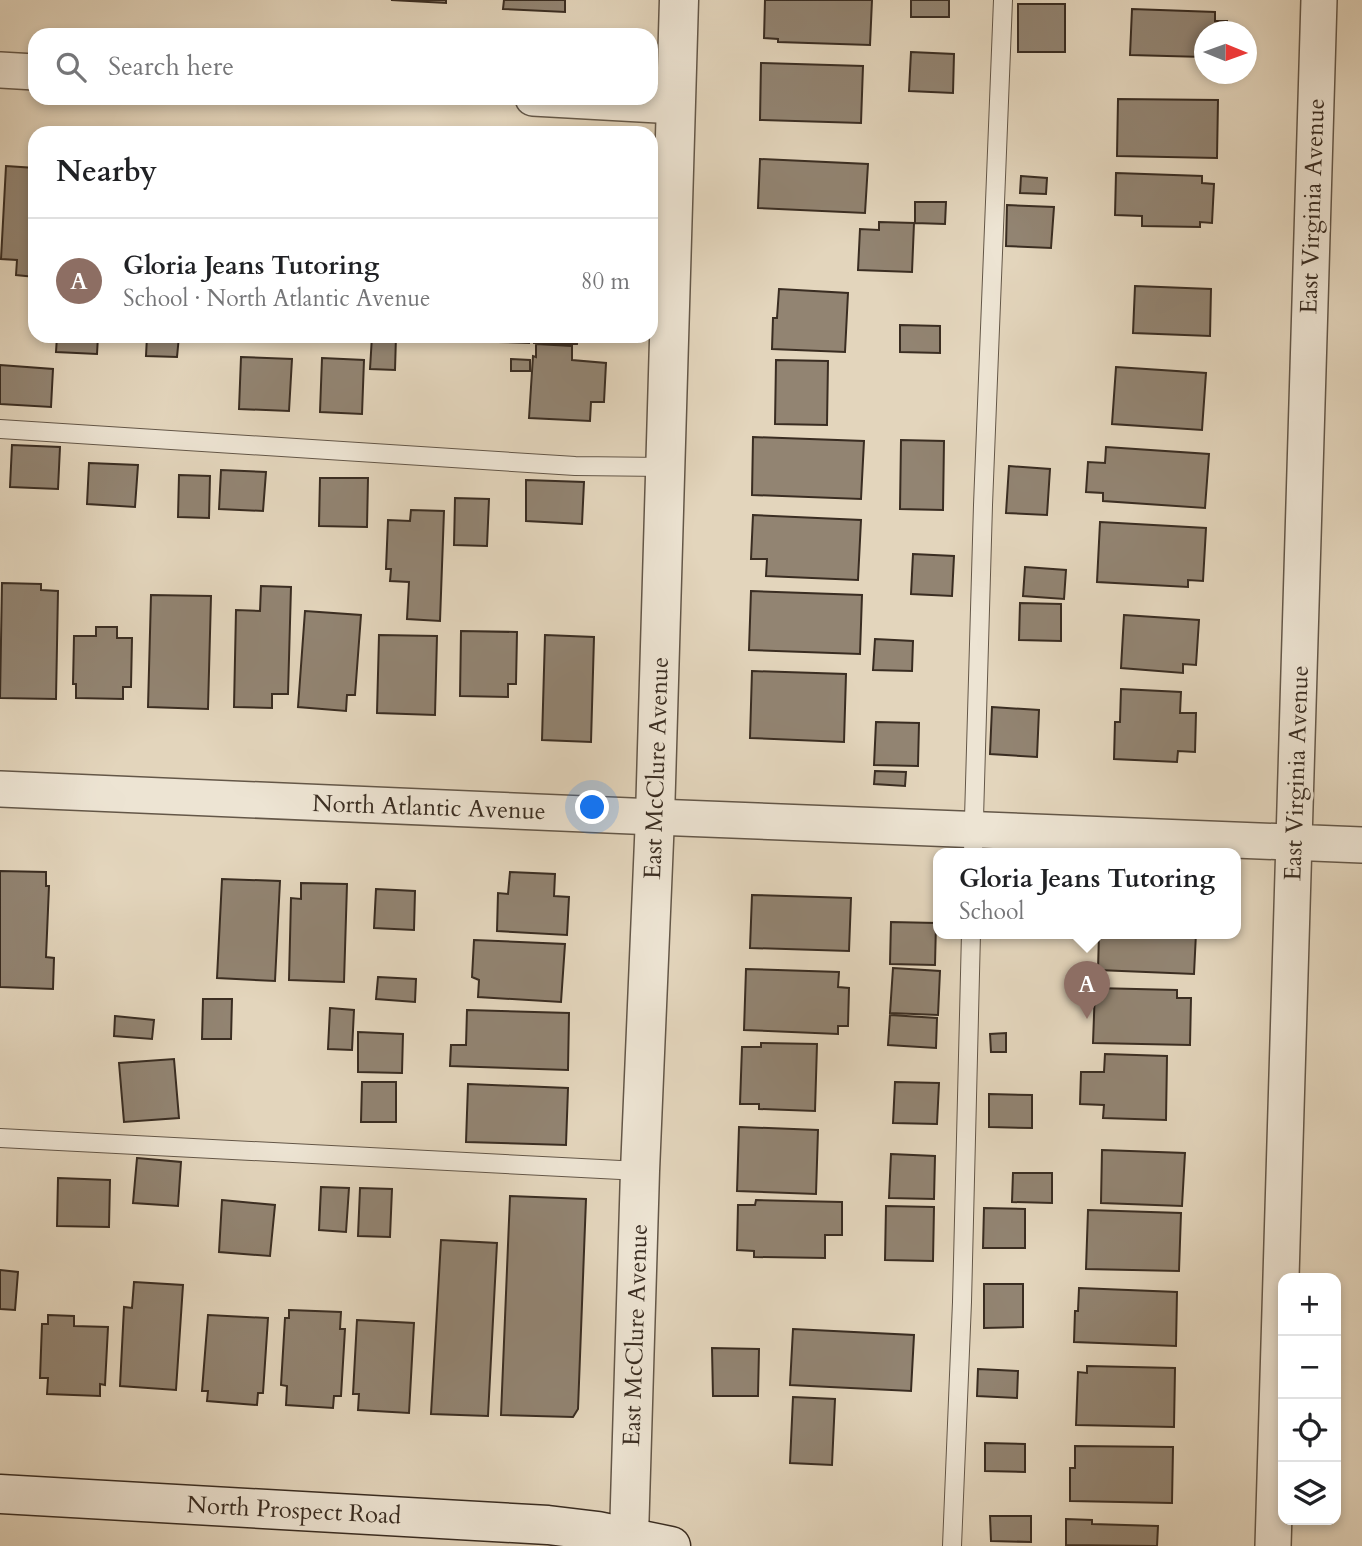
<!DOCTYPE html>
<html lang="en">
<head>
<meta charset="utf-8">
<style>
  body { margin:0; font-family:Cardo,serif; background:#f6f6f6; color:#202124 }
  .controls { position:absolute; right:21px; bottom:21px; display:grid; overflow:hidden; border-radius:14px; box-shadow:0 4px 10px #0003 }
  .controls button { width:63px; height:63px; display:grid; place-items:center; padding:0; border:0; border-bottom:2px solid #e0e0e0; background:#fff; color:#202124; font:35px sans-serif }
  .compass { position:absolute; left:1194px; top:21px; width:63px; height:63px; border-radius:50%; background:#fff; box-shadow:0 4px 10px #0003; rotate:91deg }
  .you { position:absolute; left:593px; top:808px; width:24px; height:24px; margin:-18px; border:5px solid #fff; border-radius:50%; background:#1a73e8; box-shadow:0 0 0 10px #1a73e833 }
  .badge { display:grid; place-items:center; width:46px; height:46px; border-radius:50%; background:#7c3aed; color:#fff; font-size:23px; font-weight:700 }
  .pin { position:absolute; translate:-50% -58px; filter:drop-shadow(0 2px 4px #0008) }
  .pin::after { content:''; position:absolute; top:37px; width:24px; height:21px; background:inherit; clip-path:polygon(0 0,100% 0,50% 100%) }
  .popup { position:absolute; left:933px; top:848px; width:308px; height:91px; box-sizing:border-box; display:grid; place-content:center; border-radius:14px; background:#fff; filter:drop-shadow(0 2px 5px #0005); font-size:23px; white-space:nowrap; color:#757577 }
  .popup b { font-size:26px; color:#202124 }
  .popup::after { content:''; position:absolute; left:50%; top:100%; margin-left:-14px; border:14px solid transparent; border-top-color:#fff }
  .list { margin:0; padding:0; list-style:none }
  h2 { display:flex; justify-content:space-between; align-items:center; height:91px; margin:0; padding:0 28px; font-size:30px }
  h2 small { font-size:23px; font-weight:400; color:#757577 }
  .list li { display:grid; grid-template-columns:46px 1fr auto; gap:21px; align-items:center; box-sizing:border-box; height:126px; padding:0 28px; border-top:2px solid #e0e0e0 }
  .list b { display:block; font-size:26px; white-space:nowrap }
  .list p { margin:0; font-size:23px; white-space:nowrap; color:#757577 }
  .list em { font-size:23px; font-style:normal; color:#757577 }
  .icon { flex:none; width:38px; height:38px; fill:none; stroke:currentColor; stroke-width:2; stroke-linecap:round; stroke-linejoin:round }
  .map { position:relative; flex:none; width:1362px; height:1546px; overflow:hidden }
  .search { position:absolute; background:#fff; box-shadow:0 4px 10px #0003; left:28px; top:28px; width:630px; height:77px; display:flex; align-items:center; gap:18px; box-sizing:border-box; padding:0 24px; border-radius:21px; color:#757577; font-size:26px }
  .panel { position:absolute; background:#fff; box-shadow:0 4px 10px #0003; left:28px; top:126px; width:630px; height:217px; border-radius:21px }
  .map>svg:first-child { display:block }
  .building { fill:#928472; stroke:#3a2d22; stroke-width:2 }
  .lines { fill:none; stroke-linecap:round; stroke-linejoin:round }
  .service-casing { stroke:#645748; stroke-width:20 }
  .minor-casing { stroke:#645748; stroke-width:38 }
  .tertiary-casing { stroke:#645748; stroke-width:41 }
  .secondary-casing { stroke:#3a2d22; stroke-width:41 }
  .service { stroke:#ede4d3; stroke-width:18 }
  .minor { stroke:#ede4d3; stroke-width:35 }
  .tertiary { stroke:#ede4d3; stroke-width:38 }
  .secondary { stroke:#ede4d3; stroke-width:38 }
  .labels { text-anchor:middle; stroke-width:6; stroke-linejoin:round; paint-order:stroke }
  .street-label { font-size:24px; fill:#3a2d22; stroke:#ede4d3 }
</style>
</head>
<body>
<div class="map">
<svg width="1362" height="1546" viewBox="0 0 1362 1546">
  <rect width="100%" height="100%" fill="#e3d5bc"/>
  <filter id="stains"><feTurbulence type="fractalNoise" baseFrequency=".00286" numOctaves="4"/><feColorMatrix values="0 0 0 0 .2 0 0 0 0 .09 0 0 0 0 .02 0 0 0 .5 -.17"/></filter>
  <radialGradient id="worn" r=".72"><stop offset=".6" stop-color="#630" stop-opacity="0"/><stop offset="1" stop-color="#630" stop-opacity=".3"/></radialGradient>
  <path class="building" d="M391,0H446V3Z
    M504,0H565V12L503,9Z
    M765,0H872L870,45L778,42V39L764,38Z
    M911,0H949V17H911Z
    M1018,4H1065V52H1018Z
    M1132,9L1215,12V21H1227V32H1204V57L1130,55Z
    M911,52L954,54L953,93L909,91Z
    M761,63L863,66L861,123L760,120Z
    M1118,99L1218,100L1217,158L1117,156Z
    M760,159L868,164L865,213L758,208Z
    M6,166L35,168V277L16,275L17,260L1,259Z
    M1116,173L1202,176V183L1214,184L1212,223L1200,222V227L1142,226V216L1115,215Z
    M1021,176L1047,178L1046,194L1020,193Z
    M915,202H946L945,224L915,223Z
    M1007,205L1054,207L1051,248L1006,246Z
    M879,222L914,223L912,272L858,270L860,229L879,230Z
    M1135,286L1211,289L1210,336L1133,333Z
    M779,289L848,293L845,352L772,349L773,318H777Z
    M900,325L940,326V353L900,352Z
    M57,336H98L97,354L56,352Z
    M147,336H179L177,357L146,356Z
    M372,336H396L395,370L370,369Z
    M499,336H529V343L499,342Z
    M534,336H578L577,344L534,343Z
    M536,344L572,346V360L606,363L604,402H591L590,421L529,418L533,356L536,357Z
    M241,357L292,359L289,411L239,409Z
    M322,358L364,360L362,414L320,412Z
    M511,359L530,360V371H511Z
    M776,360L828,361L827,425L775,424Z
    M0,365L53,369L51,407L0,404Z
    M1116,367L1206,373L1202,430L1112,424Z
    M753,437L864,441L861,499L752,495Z
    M901,440L944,441L943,510L900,509Z
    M12,445L60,447L58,489L10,487Z
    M1106,447L1209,454L1205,508L1103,501V493L1086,492L1088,462L1105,463Z
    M89,463L138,465L135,507L87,504Z
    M1009,466L1050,469L1047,515L1006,513Z
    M221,470L266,472L263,511L219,509Z
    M179,475L210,476L209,518L178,517Z
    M320,478H368L367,527L319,526Z
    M526,480L584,482L582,524L526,521Z
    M455,498L489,499L487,546L454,545Z
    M411,510L444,511L440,621L407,619L409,582L390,581L391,569H386L388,520L410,521Z
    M753,515L861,520L858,580L766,576L767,559H751Z
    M1100,522L1206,528L1203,581L1188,580V587L1097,582Z
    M913,554L954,556L952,596L911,594Z
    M1025,567L1066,570L1064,599L1023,596Z
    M2,583L41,584V590L58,591L56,699L0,698Z
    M261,586L291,587L288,694H272V708L234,707L236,610L260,611Z
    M751,591L862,595L860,654L749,650Z
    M151,595L211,596L208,709L148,707Z
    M1020,603L1061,604V641L1019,640Z
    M305,611L361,615L355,695H347L346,711L298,707Z
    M1124,615L1199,620L1196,665L1183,664V673L1121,668Z
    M96,627H117V638H132L131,687H123V699L76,698V684H73L74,636H96Z
    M461,631L517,632L516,684H508V697L460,696Z
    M379,635L437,636L435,715L377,713Z
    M545,635L594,637L591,742L542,740Z
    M875,639L913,641L912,671L873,670Z
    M752,671L846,674L844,742L750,738Z
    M1121,689L1181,692L1180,713H1196L1195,752L1178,751L1177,762L1114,759L1115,722H1120Z
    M992,707L1039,710L1037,757L990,754Z
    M876,722L919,723L918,766L874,765Z
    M875,771L906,772L905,786L874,784Z
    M0,871L46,872V886H49L46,957L54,958L53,989L0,987Z
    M510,872L555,874L554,896L569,897L567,935L497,931L498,893L508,894Z
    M222,879L280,881L275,981L217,978Z
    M301,883L347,884L344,982L289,980L291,898L301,899Z
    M376,889L415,891L414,930L374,928Z
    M752,895L851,898L849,951L750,948Z
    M891,922L936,923L935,965L890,964Z
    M1099,933H1196L1194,974L1098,970Z
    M474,940L565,944L561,1002L478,997L479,980L472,977Z
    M893,968L940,971L938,1015L890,1013Z
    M746,969L839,972L838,987L849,988L848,1026H838V1034L744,1030Z
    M378,977L416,979L415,1002L376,999Z
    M1095,988L1177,990V998H1191L1190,1045L1093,1043Z
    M203,999H232L231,1039H202Z
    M330,1008L354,1010L352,1050L328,1049Z
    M467,1010L569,1013L568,1070L450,1066L451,1045H466Z
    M890,1015L937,1018L936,1048L888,1045Z
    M115,1016L154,1020L152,1039L114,1036Z
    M358,1032L403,1034L402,1073L358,1072Z
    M1006,1033V1052H991L990,1034Z
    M761,1043L817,1044L815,1111L759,1109V1104H740L742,1047H761Z
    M1105,1054L1167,1056L1166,1120L1103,1118L1104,1105L1080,1104L1081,1072H1104Z
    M174,1059L179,1118L124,1122L119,1063Z
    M362,1082H396V1122H361Z
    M895,1082L939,1083L937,1124L893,1123Z
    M468,1084L568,1088L566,1145L466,1142Z
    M989,1094L1032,1095V1128L989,1127Z
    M739,1127L818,1130L816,1194L737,1191Z
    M1102,1150L1185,1153L1182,1206L1101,1203Z
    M891,1154L935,1156L934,1199L889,1198Z
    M137,1158L181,1162L178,1206L133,1203Z
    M1013,1173H1052V1203L1012,1202Z
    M58,1178L110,1180L109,1227L57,1226Z
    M321,1187L349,1188L346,1232L319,1230Z
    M360,1188L392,1189L390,1237L358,1236Z
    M510,1196L586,1199L578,1409L573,1417L501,1415Z
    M222,1200L275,1205L270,1256L219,1252Z
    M756,1200L842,1202V1235H825V1258L754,1257V1251L737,1250L738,1205H755Z
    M886,1206L934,1207L933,1261L885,1260Z
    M984,1208L1025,1209V1248H983Z
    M1088,1210L1181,1213L1179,1271L1086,1269Z
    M441,1240L497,1243L488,1416L431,1414Z
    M0,1270L18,1272L15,1310L0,1309Z
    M134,1282L183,1285L176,1390L120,1386L124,1307L132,1308Z
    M984,1284H1023V1327L984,1328Z
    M1079,1288L1177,1292L1176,1346L1074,1342L1075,1311H1078Z
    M289,1310L341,1312L340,1329H345L341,1396H334L333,1408L286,1405L287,1386L281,1385L285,1318H289Z
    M48,1315L74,1316V1326L108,1327L105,1385L100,1384V1396L47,1394L48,1378H40L42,1324H48Z
    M208,1315L268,1318L263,1393H258L257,1405L207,1401L208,1391H202Z
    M357,1320L414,1323L409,1413L358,1410L359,1394H353Z
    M793,1329L914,1335L911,1391L790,1385Z
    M712,1348L759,1349L758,1396H713Z
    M1087,1366L1175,1368L1174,1427L1076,1425L1078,1372L1087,1373Z
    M978,1369L1018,1371L1017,1398L977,1396Z
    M793,1397L835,1399L832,1465L790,1463Z
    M985,1443L1025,1444V1472L985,1471Z
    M1075,1446L1173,1447L1172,1503L1070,1501V1468H1075Z
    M990,1516H1031V1542L991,1541Z
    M1066,1519L1092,1520V1524L1158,1526L1157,1546L1066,1545Z"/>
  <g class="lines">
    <g class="service-casing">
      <path id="service" d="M0,429L575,466L665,467
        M973,853L983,505L1003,0
        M0,1138L640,1171
        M952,1546L962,1302L971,933"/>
    </g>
    <g class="minor-casing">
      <path id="minor" d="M0,70L35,72
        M533,98L676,106
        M0,789L655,817L1362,845
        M1273,1546L1319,0"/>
    </g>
    <g class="tertiary-casing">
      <path id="tertiary" d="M629,1536L640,1171L655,817L679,0"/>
    </g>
    <g class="secondary-casing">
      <path id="secondary" d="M0,1494L548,1525L598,1531L671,1546"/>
    </g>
    <use href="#service" class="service"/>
    <use href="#minor" class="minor"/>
    <use href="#tertiary" class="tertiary"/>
    <use href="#secondary" class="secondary"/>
  </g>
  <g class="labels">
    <g class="street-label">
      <text transform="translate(1312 206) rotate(-88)" y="8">East Virginia Avenue</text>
      <text transform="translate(656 768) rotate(-88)" y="8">East McClure Avenue</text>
      <text transform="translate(1296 773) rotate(-88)" y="8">East Virginia Avenue</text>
      <text transform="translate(429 807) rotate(2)" y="8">North Atlantic Avenue</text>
      <text transform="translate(635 1335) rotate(-88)" y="8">East McClure Avenue</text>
      <text transform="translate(294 1510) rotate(3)" y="8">North Prospect Road</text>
    </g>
  </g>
  <rect width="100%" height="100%" filter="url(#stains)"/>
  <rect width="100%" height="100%" fill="url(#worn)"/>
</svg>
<div class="controls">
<button>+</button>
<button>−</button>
<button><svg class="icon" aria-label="locate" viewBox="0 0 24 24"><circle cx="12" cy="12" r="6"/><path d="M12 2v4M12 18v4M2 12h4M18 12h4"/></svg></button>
<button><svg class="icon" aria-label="layers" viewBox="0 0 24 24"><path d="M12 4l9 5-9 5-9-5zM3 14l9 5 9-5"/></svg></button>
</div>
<svg class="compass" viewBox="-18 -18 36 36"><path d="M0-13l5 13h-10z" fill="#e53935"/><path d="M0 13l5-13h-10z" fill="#757577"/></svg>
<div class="you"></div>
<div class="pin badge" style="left:1087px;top:1019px;background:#8d6e63">A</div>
<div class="popup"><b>Gloria Jeans Tutoring</b>School</div>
<div class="search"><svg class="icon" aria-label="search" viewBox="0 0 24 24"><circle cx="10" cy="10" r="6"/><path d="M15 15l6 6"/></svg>Search here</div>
<section class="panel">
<h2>Nearby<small></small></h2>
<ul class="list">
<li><span class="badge" style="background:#8d6e63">A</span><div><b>Gloria Jeans Tutoring</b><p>School · North Atlantic Avenue</p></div><em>80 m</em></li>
</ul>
</section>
</div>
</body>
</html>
